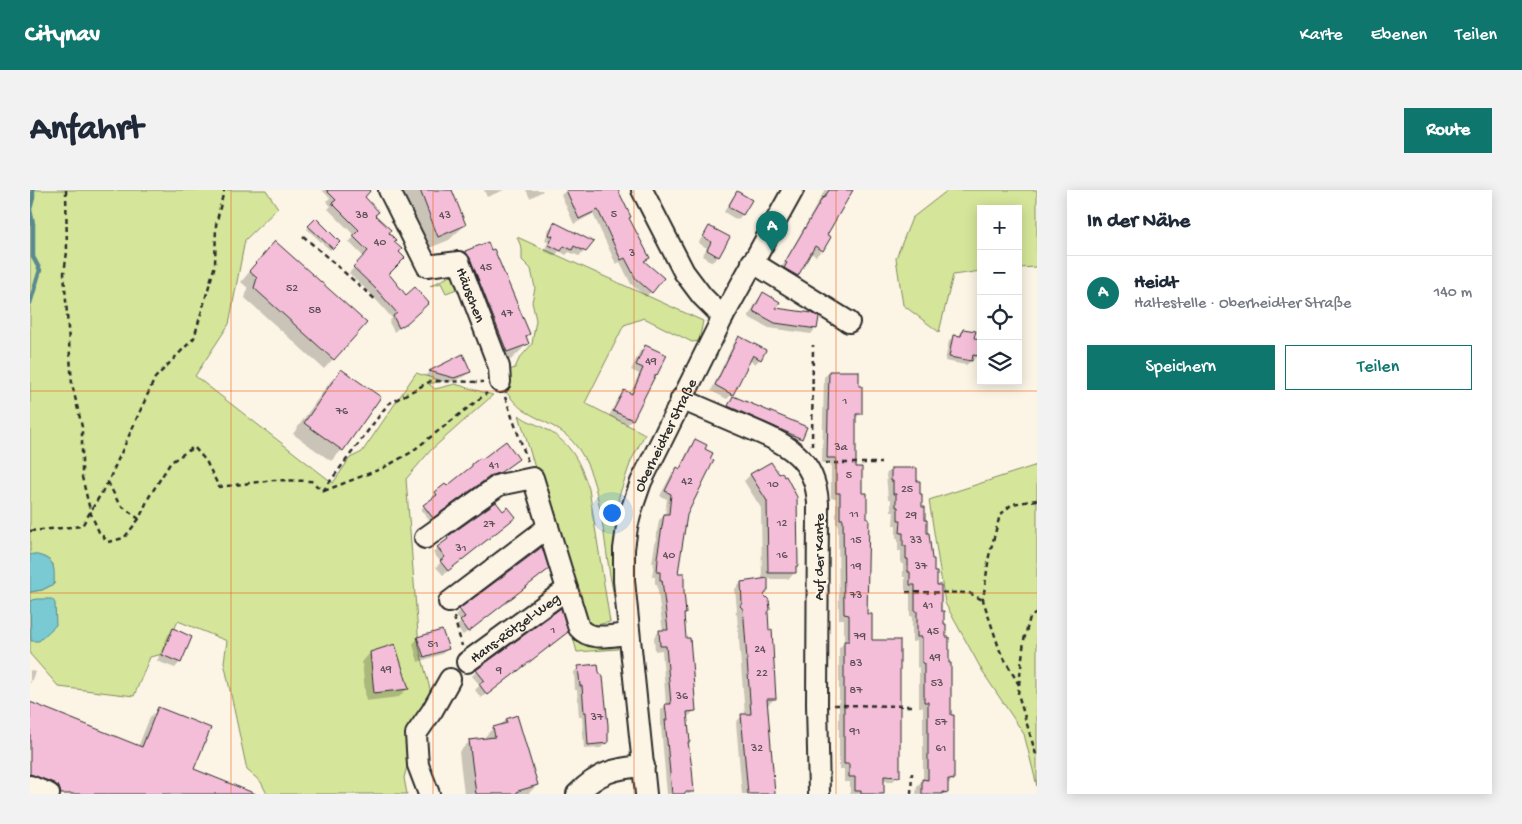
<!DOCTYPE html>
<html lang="de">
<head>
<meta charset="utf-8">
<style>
  body { margin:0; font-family:"Gochi Hand",sans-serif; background:#f2f2f3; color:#1f2937 }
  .controls { position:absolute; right:15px; top:15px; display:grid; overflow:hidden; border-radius:0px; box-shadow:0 2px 12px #0003 }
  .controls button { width:45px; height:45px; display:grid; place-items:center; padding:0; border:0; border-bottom:1px solid #e0e1e3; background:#fff; color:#1f2937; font:25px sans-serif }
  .you { position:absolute; left:581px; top:322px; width:18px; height:18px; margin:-12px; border:4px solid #fff; border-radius:50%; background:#1a73e8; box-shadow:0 0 0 8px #1a73e833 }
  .badge { display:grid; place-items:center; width:32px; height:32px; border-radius:50%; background:#0f766e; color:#fff; font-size:16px; font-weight:700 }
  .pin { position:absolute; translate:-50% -41px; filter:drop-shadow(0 1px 2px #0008) }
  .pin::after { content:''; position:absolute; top:26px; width:18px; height:15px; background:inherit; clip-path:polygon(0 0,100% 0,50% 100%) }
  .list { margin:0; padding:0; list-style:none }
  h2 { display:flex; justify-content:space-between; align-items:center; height:65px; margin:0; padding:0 20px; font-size:21px }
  h2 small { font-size:16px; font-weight:400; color:#747a83 }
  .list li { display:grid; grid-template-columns:32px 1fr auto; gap:15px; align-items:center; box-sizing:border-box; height:75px; padding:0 20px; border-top:1px solid #e0e1e3 }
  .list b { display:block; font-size:19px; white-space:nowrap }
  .list p { margin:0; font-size:16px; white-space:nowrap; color:#747a83 }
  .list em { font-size:16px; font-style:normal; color:#747a83 }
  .actions { display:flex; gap:10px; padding:15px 20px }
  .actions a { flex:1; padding:11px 0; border:1px solid #0f766e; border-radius:0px; text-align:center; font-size:18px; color:#0f766e }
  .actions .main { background:#0f766e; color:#fff }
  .icon { flex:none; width:28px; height:28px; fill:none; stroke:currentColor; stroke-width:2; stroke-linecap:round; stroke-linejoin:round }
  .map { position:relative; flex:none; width:1007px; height:604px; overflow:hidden; border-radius:0px }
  header { display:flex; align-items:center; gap:30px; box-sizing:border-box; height:70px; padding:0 25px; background:#0f766e; color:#fff }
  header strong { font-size:24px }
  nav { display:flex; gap:28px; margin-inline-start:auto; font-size:18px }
  .intro { display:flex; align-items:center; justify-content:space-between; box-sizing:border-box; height:120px; padding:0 30px }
  h1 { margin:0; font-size:35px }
  .button { padding:12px 22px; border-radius:0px; background:#0f766e; color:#fff; font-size:18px; font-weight:700 }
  main { display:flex; gap:30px; padding:0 30px }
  aside { flex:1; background:#fff; border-radius:0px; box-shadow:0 2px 12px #0003 }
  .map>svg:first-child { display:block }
  .green { fill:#d5e69a; stroke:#808862 }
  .water { fill:#79cad2; stroke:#5a8a8f }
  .shadow { fill:#0003 }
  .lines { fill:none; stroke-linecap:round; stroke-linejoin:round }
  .stream { stroke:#5a8a8f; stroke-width:4.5 }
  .building { fill:#f4bed8; stroke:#2b2b2b }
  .minor-casing { stroke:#2b2b2b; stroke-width:24 }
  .path { stroke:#2b2b2b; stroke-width:2.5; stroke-dasharray:5 4; stroke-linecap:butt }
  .minor { stroke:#fcf5e5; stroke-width:20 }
  .grid { fill:none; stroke:#e8590c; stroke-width:1; stroke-opacity:0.55 }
  .labels { text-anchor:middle; stroke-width:4.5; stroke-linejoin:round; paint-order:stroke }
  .number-label { font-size:12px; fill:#5d5056 }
  .street-label { font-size:15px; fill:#2b2b2b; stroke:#fcf5e5 }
</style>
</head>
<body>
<header>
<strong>Citynav</strong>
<nav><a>Karte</a><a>Ebenen</a><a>Teilen</a></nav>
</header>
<div class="intro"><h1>Anfahrt</h1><a class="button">Route</a></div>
<main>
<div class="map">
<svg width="1007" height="604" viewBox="0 0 1007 604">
  <rect width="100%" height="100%" fill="#fcf5e5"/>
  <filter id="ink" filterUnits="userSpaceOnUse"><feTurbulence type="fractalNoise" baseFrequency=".02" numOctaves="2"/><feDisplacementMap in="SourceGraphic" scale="10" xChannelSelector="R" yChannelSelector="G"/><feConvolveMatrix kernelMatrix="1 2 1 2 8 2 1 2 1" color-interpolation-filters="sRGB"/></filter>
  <g filter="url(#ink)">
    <path class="green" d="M0,0H236L248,18L215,50L199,134L165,186L303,293L320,268L332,262L386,183L412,191L399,194L405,199L425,194L463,205L401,260L376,289L389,457L406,522L389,529L374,588L377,604H237L231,592L217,580L194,472L197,451L148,431L133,464L120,467L104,506L29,497L0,464V402L12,400L24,394L23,374L3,364L0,365Z
      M918,0H1007V77L988,78V19H951V81L923,85L909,142L873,115L866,68L882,28Z
      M487,47L673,131L669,151L662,152L614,128L594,135L555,213L615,244L601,271L589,306L585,360L587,405L586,412C572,366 576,288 543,252C530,237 511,231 495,221C488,217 482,209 476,202L478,197L471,183L485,178L489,169L502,154L506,130L502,112L505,98L501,79L492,70V59Z
      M426,83L435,96L416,103L411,93L400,96Z
      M489,225C497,232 508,234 517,240C542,254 550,273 559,299L580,432L566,435L556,432L549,423Z
      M1007,275V596L994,544L954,484L915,413L899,310Z
      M539,433L586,454L588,459L547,462Z"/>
    <path class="water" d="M3,364C24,368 25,374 24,394L12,400L0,402V365Z
      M6,409H22L25,413L26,435L9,451H1L0,411Z"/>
    <path class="shadow" d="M292,0H340L333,8L357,43L358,84L376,107L393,118L364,142L359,132L362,128L341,104L319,83L334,67L319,52L325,46L298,19L301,16L296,11L300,8Z
      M361,0H420L435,35L419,50L392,61Z
      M454,0H474L457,7Z
      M496,0H512L513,1L500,8Z
      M537,0H586L598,28L619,67L614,72L633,89L616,107L601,94L590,72L586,74L563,24L544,34L531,5Z
      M795,0H822L795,46L792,60L786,66L780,63L767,86L761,92L748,84Z
      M707,3L720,11L712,25L707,30L694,22L702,8Z
      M286,30L308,52L300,60L277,39Z
      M525,34L555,61L549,66L539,62L536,65L529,61L525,66L514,61L518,52L515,50L519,39Z
      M679,38L699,48L688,67L682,72L672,66L677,58L668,53Z
      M436,62L499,144L495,147L498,153L482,169L461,177L420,78Z
      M235,63L303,169L294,179L215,108L218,98L211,92Z
      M734,104L744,119L786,138L781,144L739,138L718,127L728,109Z
      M933,140L943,149L948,166L936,175L915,171L919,151L924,146L928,147Z
      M709,148L730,169L725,174L719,170L702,204L697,209L681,201L704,153Z
      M616,156L636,166L602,230L597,235L579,226L589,207L594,201L600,204L609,184L601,180L610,161Z
      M432,166L440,181L434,187L418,193L395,186L399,182Z
      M311,181L312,260L301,271L263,244L300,192Z
      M800,182L831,223L825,229V278L836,426L868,586L863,591H853V604H820V592H814V579H809V458L814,453V429H809L808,334H806V308H801V273H792L794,187Z
      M703,207L771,248L768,250L697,219Z
      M666,250L646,384L655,424L653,425L664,521L659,526H656L659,551L657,553L662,601L660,604H637L631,536V520L636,515L632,460L625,461L624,447L629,442H633L627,394H625V387H622L624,373H622L629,330L635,325L637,309L630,306L642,283L647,278L649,279L661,255Z
      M484,272L467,285L458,288L399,330L391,319L405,308L403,306L406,303L417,298L443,275Z
      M741,273L767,376L765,378V382L759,389H736L732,405L736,422L745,508L739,514H736L743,604H712L706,532L712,526L715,525L707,425L705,423L707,420L705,399L711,393L732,390L731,318L714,291L720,285Z
      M861,279L886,292L910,422L923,589L917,595V602L915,604H886L887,596L893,590V517H889V477L887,478V451L882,452V426H880V400H875V387H873V374H871V361H868V348H866V335H863L864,322H861V309H858L856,284Z
      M480,332L413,385L406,377L411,372L403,363L418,348Z
      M511,359L512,384L433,445L426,437L431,432L425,425Z
      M143,440L150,472L145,478L127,471L138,445Z
      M531,446L451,508L445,500L450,495L442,486L447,481Z
      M388,448L417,459L412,464L388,472L383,454Z
      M340,463L377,499L369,507L336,511L332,472Z
      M549,477L577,552L571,558L554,559L552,527H549L547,500H545L544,482Z
      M0,480L5,482L0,494Z
      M0,513L108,557L120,527L129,518L163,579L223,604H19L0,595Z
      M476,530L507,595L498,604H434L429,562L440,551L452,550L463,538L470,536Z"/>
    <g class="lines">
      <path class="stream" d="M0,19L3,8V0
        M0,20L3,34V67L10,80L0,113"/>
    </g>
    <path class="building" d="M296,0H341L335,7L349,22L345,25L361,40L359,43L366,50L364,52L372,59L369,62L375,68L359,84L376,105L385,97L399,113L377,133L369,138L363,126L367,123L346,99L323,77L338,61L323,46L329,40L302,13L306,10Z
      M390,0H422L436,35L408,47Z
      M536,0H588L601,27L599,28L620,68L614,71L634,88L622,103L606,89L595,68L591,70L568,20L549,29Z
      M799,0H823L797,45L801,47L793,61L785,56L768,86L754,78L757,73L755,72L793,7L794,8Z
      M707,1L722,10L713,25L698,17Z
      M286,28L310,52L303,59L278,36Z
      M524,32L564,52L556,62L544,56L542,60L534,56L531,61L519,55L523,46L519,45Z
      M679,36L700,47L689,67L677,60L681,52L673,47Z
      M245,51L337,133L304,170L224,98L227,88L219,81Z
      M458,52L461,60L464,59L500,144L496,146L499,154L477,162L440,68L435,61Z
      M733,102L750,112L746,118L782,123L789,127L787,139L745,133L723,121Z
      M933,139L946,141L944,148L951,149L949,166L943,165L942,171L919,167L923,145L931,146Z
      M709,146L736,160L731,170L723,165L703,205L685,195Z
      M615,155L637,165L627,185L626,184L603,230L583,221L594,200L602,204L613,178L606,175Z
      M433,164L441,182L424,188L399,181Z
      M311,179L351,207L313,261L274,233Z
      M799,181H829V196H832V224H826V277H832V303H837V329H839L837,424H842V450H870V587L854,586V604H831V601H825V587H819V574H814V451H819V425L814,424L813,329H810V303H806V268H797Z
      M703,206L777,237L772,249L698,216Z
      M665,249L677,255L675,259L683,263L680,269L684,270L657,325L648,383H654V401L656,424H654L656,448H660L666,521L657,522L660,552H658L662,578L664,602H655V604H642L635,530H637L635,514H641L636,456H630L629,440H638L632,390H630V382H627L628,369L627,368L634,324H639L641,304L635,301L647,277L650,279Z
      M476,251L489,269L471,282L462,285L403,328L393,315L407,305L405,302L415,294L417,296L442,276V274L450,268L452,269Z
      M741,272L749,284L752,282L754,287L756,286L767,307L768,376H766V383H738L737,311L720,284Z
      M861,278H887V291H890V304H892V317H895V330H897V343H899L902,369H904V382H907V395H911V421H914V434H916V447H919V473H921V525H924V590L918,589V603L913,602V604H892V589L898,590V512H894V473H892V447H887V421H885V395H880V382H878V369H876V356H873V343H870L871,330H868V317H866V304H863V291H861Z
      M466,312L473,321L478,317L486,327L418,381L410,371L415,367L407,357L418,349L417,347Z
      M512,357L519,379L438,442L430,431L435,427L429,419Z
      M738,388V400L734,405L739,410L740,420L738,422L739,440L742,439L746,509H737L745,604H718L711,524H721L714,429L713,419L710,416L712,413L711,392Z
      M531,418L538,442L457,505L449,494L454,490L446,480Z
      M143,438L162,447L151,473L132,465Z
      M412,440L419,459L394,467L387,447Z
      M365,454L379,499L344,503L340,462Z
      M568,474L569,482L573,487L578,535V553L558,555L556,522H554L552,496H550L548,476Z
      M0,512L112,557L128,517L181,538L164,579L226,604H31L29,597L24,593L0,584Z
      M487,525L508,595L488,601L486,604H446L439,550L465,547L463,537L477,533L476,529Z"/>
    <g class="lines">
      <g class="minor-casing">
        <g id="minor">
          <path id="s1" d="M359,0L397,76L429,72L469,177L470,192"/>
          <path d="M612,0L654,82L672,106L693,127"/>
          <path d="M722,72L819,132"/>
          <path d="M651,209C672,218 693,227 714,236C754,253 785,265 788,313L787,514L789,604"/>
          <path d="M395,348L469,295L503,288L518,337"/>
          <path d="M419,412L518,337L549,438C561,452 583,445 599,444"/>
          <path id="s2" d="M437,472L537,399"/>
          <path d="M0,596L19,604"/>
          <path d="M399,604L388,575L386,544L402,521L420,489"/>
          <path d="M547,604C568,583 584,578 614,576"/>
          <path id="s3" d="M616,604L594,391V359L597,337L602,318L611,292L693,127L763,0"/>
        </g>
      </g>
      <path class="path" d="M36,0L37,62L34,83L42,194L52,237V287L61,324L69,342L78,352L94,348L109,329L119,307L141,272L164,257L176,271L189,297L244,290L281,291L293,301
        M273,46L347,111
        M475,207L498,272
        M782,256L783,155
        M795,273H851
        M78,292L89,314L109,329
        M293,301L358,214L401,191L453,192
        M294,301L353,278L380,263L457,203
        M0,341L52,336L78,292L125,188L164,148L185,75L186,35L194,0
        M876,402L939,403L953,410
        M1007,423L1000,427L994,450L988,504L1007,568
        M424,427L432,456
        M989,495L970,461L953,410L959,366L970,325L982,314L1007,310
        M804,515L882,516
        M881,604L882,583"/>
      <use href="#minor" class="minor"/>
    </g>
  </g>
  <path class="grid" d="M201,0V604M403,0V604M604,0V604M806,0V604M0,201H1007M0,403H1007"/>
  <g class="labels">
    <g class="number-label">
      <text x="584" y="27">5</text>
      <text x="332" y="28">38</text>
      <text x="415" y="28">43</text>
      <text x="350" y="55">40</text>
      <text x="602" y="66">3</text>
      <text x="456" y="80">45</text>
      <text x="262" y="101">52</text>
      <text x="285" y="123">58</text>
      <text x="477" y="126">47</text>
      <text x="621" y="174">49</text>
      <text x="815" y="214">1</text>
      <text x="312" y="224">76</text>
      <text x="811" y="260">3a</text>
      <text x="464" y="278">41</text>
      <text x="819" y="288">5</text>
      <text x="657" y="294">42</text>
      <text x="743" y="297">10</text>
      <text x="877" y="302">25</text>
      <text x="824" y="327">11</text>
      <text x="881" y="328">29</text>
      <text x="752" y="336">12</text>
      <text x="459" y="337">27</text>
      <text x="826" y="353">15</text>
      <text x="886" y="353">33</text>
      <text x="431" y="361">31</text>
      <text x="639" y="368">40</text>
      <text x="752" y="368">16</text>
      <text x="826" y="379">19</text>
      <text x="891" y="379">37</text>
      <text x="826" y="408">73</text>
      <text x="898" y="418">41</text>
      <text x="523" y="443">1</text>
      <text x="903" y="444">45</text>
      <text x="830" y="449">79</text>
      <text x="403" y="457">51</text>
      <text x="730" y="462">24</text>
      <text x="905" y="470">49</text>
      <text x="826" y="476">83</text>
      <text x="356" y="482">49</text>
      <text x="469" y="483">9</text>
      <text x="732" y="486">22</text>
      <text x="907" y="496">53</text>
      <text x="826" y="503">87</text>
      <text x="652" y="509">36</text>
      <text x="567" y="530">37</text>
      <text x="911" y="535">57</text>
      <text x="825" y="544">91</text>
      <text x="727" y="561">32</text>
      <text x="911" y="561">61</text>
    </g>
    <g class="street-label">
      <text dy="5" stroke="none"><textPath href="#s1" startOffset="152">Häuschen</textPath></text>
      <text dy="5" stroke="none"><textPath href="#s3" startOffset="368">Oberheidter Straße</textPath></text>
      <text transform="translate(788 367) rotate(-90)" y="5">Auf der Kante</text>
      <text dy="5" stroke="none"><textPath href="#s2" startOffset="59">Hans-Rötzel-Weg</textPath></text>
    </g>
  </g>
</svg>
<div class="controls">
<button>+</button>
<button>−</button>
<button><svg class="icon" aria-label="locate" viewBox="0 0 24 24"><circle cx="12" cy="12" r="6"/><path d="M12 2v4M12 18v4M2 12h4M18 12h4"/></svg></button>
<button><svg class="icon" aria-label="layers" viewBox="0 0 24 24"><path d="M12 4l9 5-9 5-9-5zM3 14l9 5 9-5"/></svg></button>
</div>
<div class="you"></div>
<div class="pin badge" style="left:742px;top:62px">A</div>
</div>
<aside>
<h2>In der Nähe<small></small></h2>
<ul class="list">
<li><span class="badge">A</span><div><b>Heidt</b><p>Haltestelle · Oberheidter Straße</p></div><em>140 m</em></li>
</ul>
<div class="actions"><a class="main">Speichern</a><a>Teilen</a></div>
</aside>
</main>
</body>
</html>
